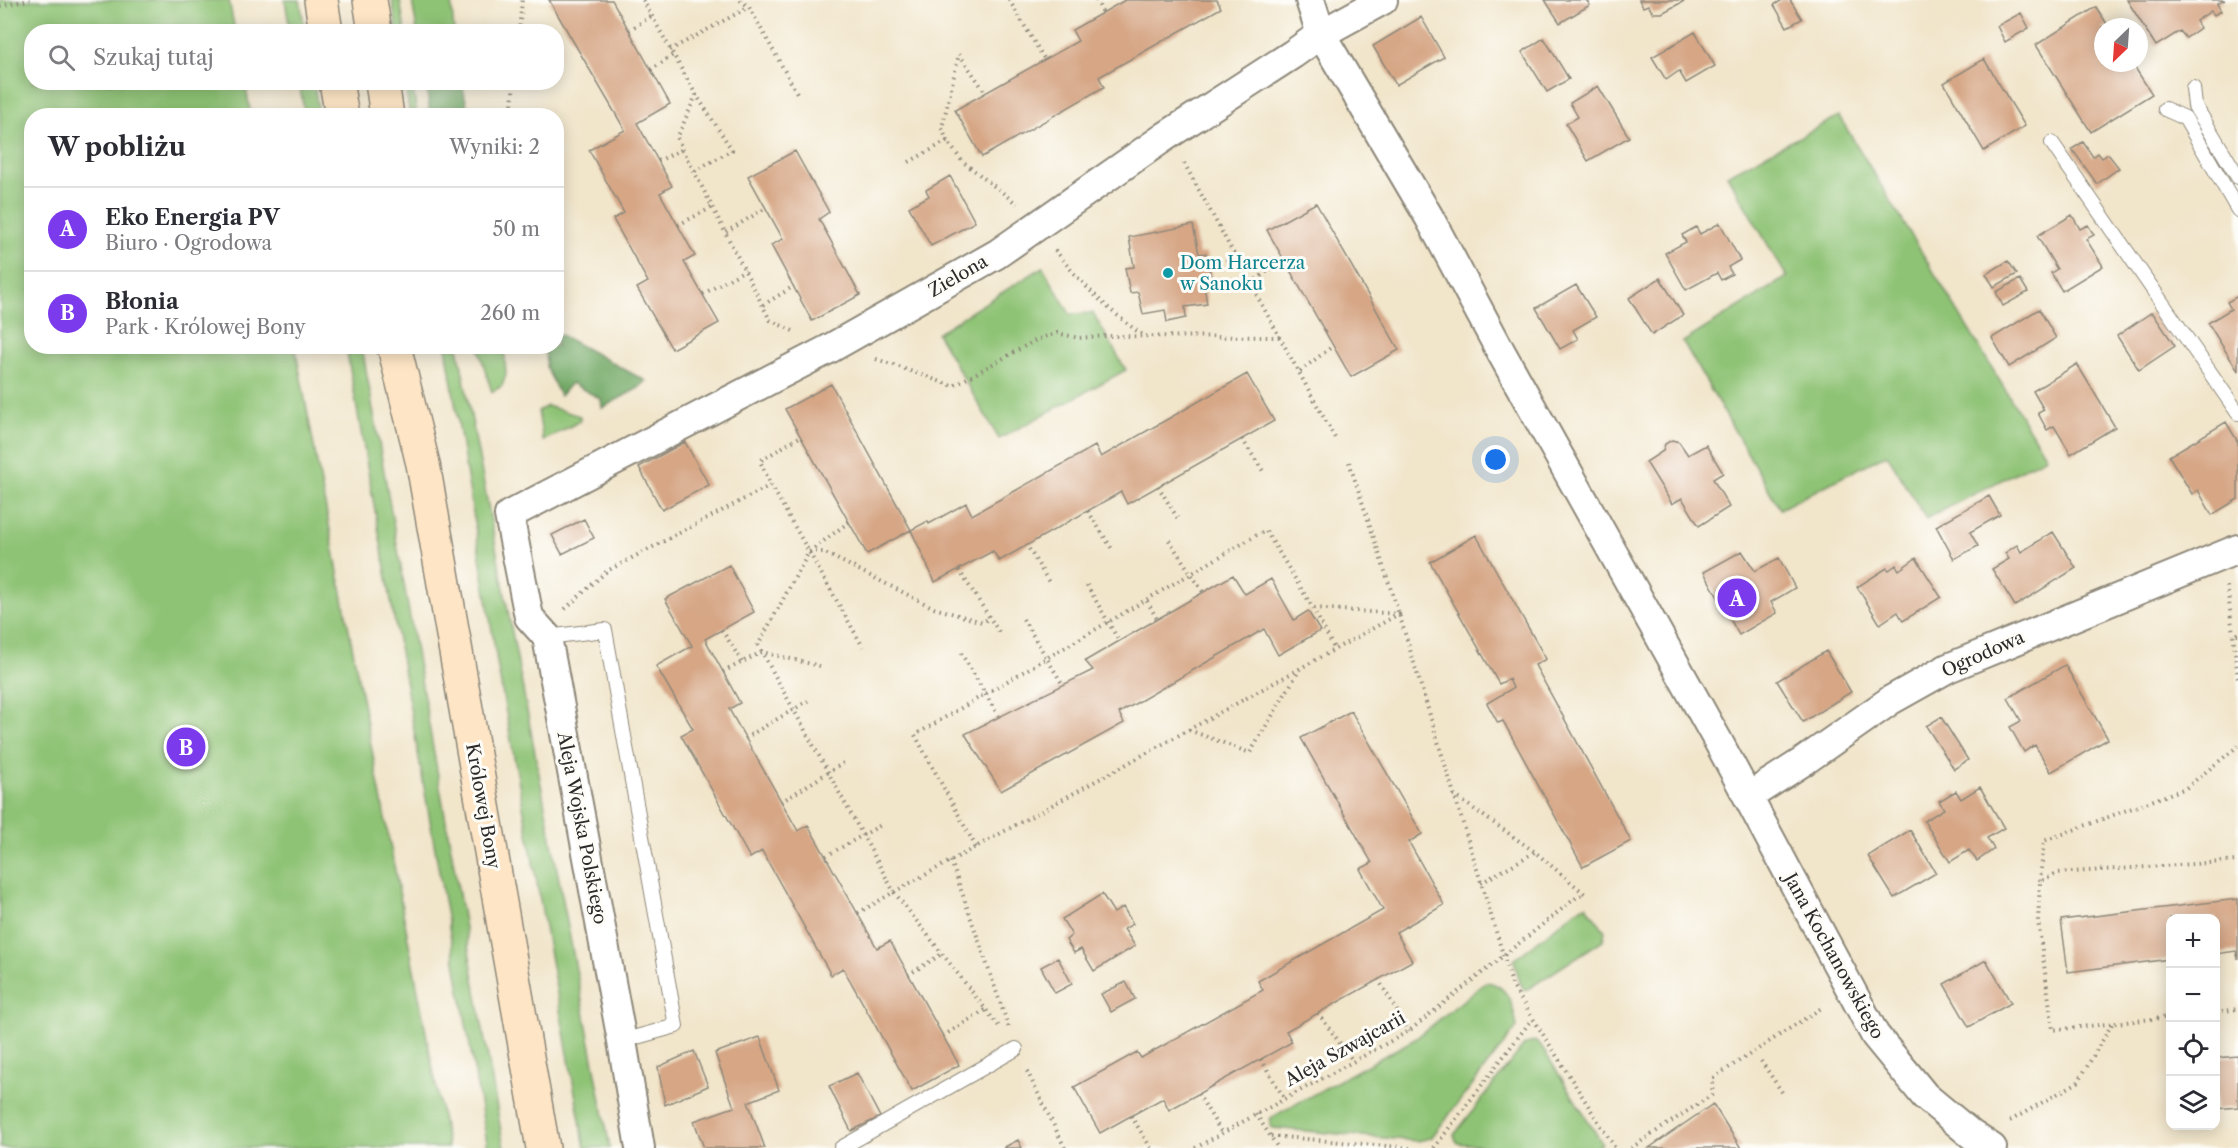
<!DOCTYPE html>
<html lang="pl">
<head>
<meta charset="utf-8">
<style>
  body { margin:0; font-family:"Libre Caslon Text",serif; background:#f7f7f7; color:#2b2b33 }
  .controls { position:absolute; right:18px; bottom:18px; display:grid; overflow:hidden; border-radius:12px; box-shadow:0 3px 15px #0003 }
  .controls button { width:54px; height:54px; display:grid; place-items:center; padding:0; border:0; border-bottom:2px solid #e1e1e2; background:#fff; color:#2b2b33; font:30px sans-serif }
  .compass { position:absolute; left:2094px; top:18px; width:54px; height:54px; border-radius:50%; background:#fff; box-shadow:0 3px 15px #0003; rotate:205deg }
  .you { position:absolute; left:1496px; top:460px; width:21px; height:21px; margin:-15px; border:4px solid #fff; border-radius:50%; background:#1a73e8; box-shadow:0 0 0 9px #1a73e833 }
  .badge { display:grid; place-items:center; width:39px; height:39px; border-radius:50%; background:#7c3aed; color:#fff; font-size:20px; font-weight:700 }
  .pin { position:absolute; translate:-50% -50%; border:3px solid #fff; box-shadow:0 2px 6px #0006 }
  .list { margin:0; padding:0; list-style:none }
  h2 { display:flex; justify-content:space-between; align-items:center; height:78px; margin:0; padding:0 24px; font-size:26px }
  h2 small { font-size:20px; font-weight:400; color:#7c7c81 }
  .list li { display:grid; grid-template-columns:39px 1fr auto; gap:18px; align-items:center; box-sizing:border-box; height:84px; padding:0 24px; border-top:2px solid #e1e1e2 }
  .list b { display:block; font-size:22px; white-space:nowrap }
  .list p { margin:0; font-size:20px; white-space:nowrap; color:#7c7c81 }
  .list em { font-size:20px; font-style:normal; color:#7c7c81 }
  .icon { flex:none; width:33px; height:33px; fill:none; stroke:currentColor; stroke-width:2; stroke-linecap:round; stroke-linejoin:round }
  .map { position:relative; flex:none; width:2238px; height:1148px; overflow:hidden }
  .search { position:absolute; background:#fff; box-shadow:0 3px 15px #0003; left:24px; top:24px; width:540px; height:66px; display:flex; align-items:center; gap:15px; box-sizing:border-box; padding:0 21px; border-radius:24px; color:#7c7c81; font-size:22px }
  .panel { position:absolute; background:#fff; box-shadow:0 3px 15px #0003; left:24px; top:108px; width:540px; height:246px; border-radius:24px }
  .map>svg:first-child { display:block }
  .green { fill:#8ec374; stroke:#5c7750; stroke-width:1.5 }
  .forest { fill:#72a966; stroke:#4e6a48; stroke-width:1.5 }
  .building { fill:#d6a685 }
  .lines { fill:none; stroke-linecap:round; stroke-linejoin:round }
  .lane-casing { stroke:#8e887a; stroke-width:16 }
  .street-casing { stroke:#8e887a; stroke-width:32 }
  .secondary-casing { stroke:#8e887a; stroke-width:36 }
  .path { stroke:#8e887a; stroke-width:4; stroke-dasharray:1.5 4.5; stroke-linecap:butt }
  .lane { stroke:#fff; stroke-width:14 }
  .street { stroke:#fff; stroke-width:28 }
  .secondary { stroke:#fde5c5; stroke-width:33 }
  .culture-dot { fill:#0f9aa8; stroke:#fdfcf7; stroke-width:2 }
  .labels { text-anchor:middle; stroke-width:6; stroke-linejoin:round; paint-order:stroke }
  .culture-label { font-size:18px; fill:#0d838f; stroke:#fdfcf7; text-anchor:start }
  .street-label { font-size:18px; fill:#2b2b2b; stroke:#fdfcf7 }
</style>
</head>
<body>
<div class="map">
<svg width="2238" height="1148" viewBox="0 0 2238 1148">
  <rect width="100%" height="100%" fill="#fdfcf7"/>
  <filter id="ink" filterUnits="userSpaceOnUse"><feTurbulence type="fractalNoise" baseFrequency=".0167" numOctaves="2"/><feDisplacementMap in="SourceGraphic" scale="12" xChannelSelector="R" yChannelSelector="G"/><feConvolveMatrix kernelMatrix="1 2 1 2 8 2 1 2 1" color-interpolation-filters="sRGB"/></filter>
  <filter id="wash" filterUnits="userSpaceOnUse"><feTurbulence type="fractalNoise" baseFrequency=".008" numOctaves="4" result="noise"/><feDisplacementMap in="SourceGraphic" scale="24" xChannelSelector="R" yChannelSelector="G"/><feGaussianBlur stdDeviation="1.35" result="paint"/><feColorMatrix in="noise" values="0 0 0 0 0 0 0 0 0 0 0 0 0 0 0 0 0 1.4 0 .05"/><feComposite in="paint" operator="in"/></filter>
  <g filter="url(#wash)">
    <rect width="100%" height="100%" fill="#f1e5ca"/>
    <path class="green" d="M0,0H229L235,31L32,32V82L245,83L251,115L32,116V346L295,347L448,1148H0Z
      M285,0H300L305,31H290Z
      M392,0H400L405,31H397Z
      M412,0H451L454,31H417Z
      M299,83H314L319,115H305Z
      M405,83H412L417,115H410Z
      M1839,116L2046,457L1926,519L1887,454L1780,509L1683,342L1787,277L1727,175Z
      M1043,267L1070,314L1093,313L1126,370L999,439L937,333Z
      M346,347H362L504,1148H488Z
      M446,347H458L610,1148H585L499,674Z
      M478,347H504L506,375L502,386L492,392Z
      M547,406L580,416V421L543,441L538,411Z
      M1586,905L1605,931L1603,940L1525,991L1520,983L1514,960L1581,907Z
      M1486,982C1508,984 1514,1007 1517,1027L1431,1138L1418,1141L1272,1128L1270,1126V1119L1272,1117L1415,1039Z
      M1534,1041L1540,1044L1602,1143L1595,1148H1502L1457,1143L1454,1135L1524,1045Z"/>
    <path class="forest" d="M426,83H462L469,115H430Z
      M557,333L646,381L639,388L602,408L601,399L571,383L560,396L546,367L545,347L556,346Z"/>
    <g id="blocks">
      <path class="building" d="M549,0H612L670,104L637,123L672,186L660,193L695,256L684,262L719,323L672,349L637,288L648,282L613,219L624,213L589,150L625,130Z
        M1125,0H1217L1221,8L1099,77L1104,87L982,157L955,110L1078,41L1072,30Z
        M1545,0H1586L1590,5L1560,23Z
        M1639,0H1686L1662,13H1653L1648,5L1643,7Z
        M1782,0H1790L1802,19L1787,27L1774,5Z
        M2127,0H2225L2217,4L2221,11L2214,15L2211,11L2196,21L2200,28L2186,38L2180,31L2156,46Z
        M2096,7L2109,27H2103V63H2132L2152,94L2091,132L2036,45Z
        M2021,13L2029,28L2005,42L1997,26Z
        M1421,17L1444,57L1396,85L1373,46Z
        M1695,32L1715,66L1686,83L1679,71L1666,80L1652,57Z
        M1544,38L1569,79L1547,92L1522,52Z
        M1984,59L2025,126L1984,151L1944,83Z
        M1598,86L1629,137L1588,161L1566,124L1578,117L1570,103Z
        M2083,142L2093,157L2098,153L2102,158L2108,154L2119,168L2097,184L2072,149Z
        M795,151L829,212L819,219L860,295L812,321L771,245L783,239L748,176Z
        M950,176L975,222L931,246L909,207L929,196L926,190Z
        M1316,203L1399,350L1351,377L1267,230Z
        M2072,215L2080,229L2088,225L2094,235L2086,239L2103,266L2062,291L2051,273L2057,269L2037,236Z
        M1720,223L1740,260L1728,267L1732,274L1721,280L1717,273L1686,290L1665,253L1686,242L1682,235L1696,227L1700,234Z
        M1193,225L1199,254L1206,253L1211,277L1203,279L1207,304L1185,307L1186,318L1167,322L1165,310L1143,314L1138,292L1130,293L1125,268L1134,267L1129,237Z
        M2008,261L2017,274L1994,287L1986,274Z
        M1660,278L1683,315L1652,335L1629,298Z
        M2020,279L2028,292L2003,306L1996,292Z
        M1576,285L1596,317L1573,330L1578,339L1560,349L1536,308Z
        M2238,296V371L2208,323L2231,309L2227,302Z
        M2039,309L2056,338L2009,367L1992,338Z
        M2152,312L2175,346L2139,370L2117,336Z
        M2077,364L2115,427L2071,454L2054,426L2047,430L2038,413L2044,410L2033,391Z
        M1247,374L1274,421L1127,504L1121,492L999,561L993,551L935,582L911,530L928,521L929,524L966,503L972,515L1095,446L1101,457Z
        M831,384L911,530L867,554L785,409Z
        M2226,422L2238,442V499L2212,515L2198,490L2192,494L2169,456Z
        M1672,440L1679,442L1688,455L1706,445L1723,473L1713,479L1729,507L1699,526L1682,498L1672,504L1646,462L1663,451L1665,444Z
        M685,442L709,485L662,510L639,467Z
        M1989,496L2000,515L1970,532L1978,546L1954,559L1936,526Z
        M584,519L594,538L562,554L552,535Z
        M2053,532L2076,568L2015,606L1992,569L2009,559L2005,553L2017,545L2021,552Z
        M1476,535L1546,659L1535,665L1631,841L1583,867L1503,721L1498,723L1487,703L1513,688L1509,679L1499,684L1430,562Z
        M1742,551L1755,571L1779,558L1795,588L1771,602L1777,613L1739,635L1704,572Z
        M1916,558L1941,597L1903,621L1898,612L1880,624L1857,587L1887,568L1889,570L1896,565L1899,570Z
        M729,565L754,612L705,639L740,703L729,709L798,831L808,825L877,948L890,941L959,1065L912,1091L843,968L831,975L762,851L750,858L681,735L693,729L656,666L692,646L665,599Z
        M1233,575L1245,594L1271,579L1294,620L1308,611L1320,631L1278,655L1264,629L1119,713L1124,723L1001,791L965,734L1093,670L1085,661Z
        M1826,651L1851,692L1803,722L1777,681Z
        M2065,665L2108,739L2051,772L2035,745L2024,752L2010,727L2021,721L2008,698Z
        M1351,711L1422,834L1409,842L1444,905L1396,932L1412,961L1286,1031L1292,1042L1169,1110L1163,1098L1100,1133L1074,1087L1137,1052L1141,1058L1263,990L1258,981L1383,910L1360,869L1372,863L1301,738Z
        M1941,717L1968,760L1954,769L1926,726Z
        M1980,787L2004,828L1987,838L1994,849L1977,861L1969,850L1950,862L1924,821L1944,809L1939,801L1956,791L1961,799Z
        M1910,830L1936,873L1894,898L1868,856Z
        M1102,894L1114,913L1123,907L1133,924L1124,929L1135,946L1094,971L1081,949L1074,953L1066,940L1072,935L1062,919Z
        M2238,899V959L2236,951L2216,954V918H2170V959L2068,972L2061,920Z
        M1058,958L1072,984L1055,993L1041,967Z
        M1986,960L2011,1003L1969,1027L1944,984Z
        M1126,982L1135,999L1111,1012L1101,994Z
        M760,1037L779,1090L748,1102L765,1148H704L694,1121L734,1107L715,1053Z
        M694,1051L708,1086L665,1105L658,1067Z
        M2238,1056V1107L2216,1109V1058Z
        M857,1073L880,1117L851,1131L829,1086Z
        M1713,1104L1741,1148H1649Z
        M1018,1140L1022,1148H1003Z"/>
    </g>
  </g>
  <g filter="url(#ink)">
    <use href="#blocks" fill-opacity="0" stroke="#8e887a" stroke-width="1.5"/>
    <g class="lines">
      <g class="lane-casing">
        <path id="lane" d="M2193,88L2195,106L2238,177
          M2165,109L2185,118L2238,210
          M2052,143L2238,413
          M547,637L605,630L676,1026L622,1041
          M841,1148L1016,1049"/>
      </g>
      <g class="street-casing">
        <path id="street" d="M1310,0L1321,34L1429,217L1501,352L1718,741L1875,1035L1925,1096L1972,1135L1992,1148
          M1748,797L1804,761L1891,700L1948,668L2238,549
          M640,1148L622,1041L547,637L529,617L509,515L829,349L997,254L1166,136L1293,54L1321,34L1383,0"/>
      </g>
      <g class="secondary-casing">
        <path id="secondary" d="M321,0L326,32
          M370,0L375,32
          M336,82L342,116
          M382,82L387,116
          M394,346L423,464L543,1148"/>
      </g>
      <path class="path" d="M643,0L696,95L677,138L770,320L793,331
        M740,0L749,7L797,93
        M1009,0L1045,60
        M1096,0L1103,13
        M0,6L30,0
        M629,30L652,16
        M519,32L522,0
        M670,50L749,7
        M959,54L986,93
        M651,70L673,55
        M511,116L514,82
        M947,141L942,128L959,54
        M658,161L683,149
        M909,162L947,141L962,161L1017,204
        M1184,163L1335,438
        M695,171L732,150L697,96
        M678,225L713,207
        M726,232L766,208
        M1055,250C1081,284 1109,311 1144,336
        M1209,268L1236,257
        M1251,283L1284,260
        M703,294L745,270
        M763,305L794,286
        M876,359L953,386L1036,340L1057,333L1079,338L1105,336L1281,337
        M1300,371L1333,346
        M1242,439L1263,471
        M1349,462L1399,614L1513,987L1615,1148
        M771,485L863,647
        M1158,486L1178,519
        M1088,511L1112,549
        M849,522L809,552L758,645L894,892L1399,614L1313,608
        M1169,540L1203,592
        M1029,549L1050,584
        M809,552H823L934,608L982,622L990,618
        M959,570L999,632
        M1087,585L1119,641
        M2227,586L2233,634
        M1147,601L1157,619
        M565,609L607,571L771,485L760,461L801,436
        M1023,619L1063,685
        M722,630L742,662
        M2238,634H2233L2238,678
        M961,653L999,717
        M723,672L762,652L824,667
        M1189,730L1250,753L1300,669
        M745,738L808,701
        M1454,795L1535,852L1585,894
        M781,802L845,762
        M976,847L915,735L1257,535L1266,531L1313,608L1335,650
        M826,856L881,825
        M951,861L1009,1028
        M2040,881L2044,841L2186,788L2238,746
        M1481,883L1535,852
        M858,913L894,892L1001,1029
        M908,975L942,954
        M1378,979L1409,1031
        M2216,1012L2238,1009
        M1318,1013L1353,1061
        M2170,1017L2053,1030L2038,921L2040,882L2057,873L2238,861
        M943,1036L985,1010
        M1261,1059L1284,1098
        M1761,1061L1784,1095
        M1027,1071L1065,1148
        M1198,1094L1222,1133
        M1256,1114L1278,1148
        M1131,1116L1151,1148
        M2010,1121L2078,1082L2112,1024
        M1271,1136L1410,1148
        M1195,1148L1409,1031L1577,897L1585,894
        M1434,1148L1532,1019
        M1631,1148L1712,1095L1713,1078L1823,1007"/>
      <use href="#lane" class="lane"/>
      <use href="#street" class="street"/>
      <use href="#secondary" class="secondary"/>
    </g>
  </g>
  <circle class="culture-dot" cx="1168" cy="273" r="6"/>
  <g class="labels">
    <g class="culture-label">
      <text x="1180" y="269">Dom Harcerza<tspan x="1180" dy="21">w Sanoku</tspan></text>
    </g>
    <g class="street-label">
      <text transform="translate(958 276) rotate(-30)" y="6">Zielona</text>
      <text transform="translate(1983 654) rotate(-24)" y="6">Ogrodowa</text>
      <text transform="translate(483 806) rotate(80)" y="6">Królowej Bony</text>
      <text transform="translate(582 828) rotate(79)" y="6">Aleja Wojska Polskiego</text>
      <text transform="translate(1834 956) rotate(61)" y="6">Jana Kochanowskiego</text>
      <text transform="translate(1345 1049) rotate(-29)" y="6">Aleja Szwajcarii</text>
    </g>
  </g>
</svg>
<div class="controls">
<button>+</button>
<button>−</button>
<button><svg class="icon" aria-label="locate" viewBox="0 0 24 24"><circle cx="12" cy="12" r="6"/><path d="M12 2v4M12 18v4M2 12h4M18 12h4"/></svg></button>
<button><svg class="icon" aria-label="layers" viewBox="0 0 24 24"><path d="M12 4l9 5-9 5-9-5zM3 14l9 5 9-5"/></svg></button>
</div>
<svg class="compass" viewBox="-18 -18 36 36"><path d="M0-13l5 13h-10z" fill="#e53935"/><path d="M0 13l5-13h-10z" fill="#7c7c81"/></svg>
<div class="you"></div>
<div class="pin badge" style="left:1737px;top:598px">A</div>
<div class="pin badge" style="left:186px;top:747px">B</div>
<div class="search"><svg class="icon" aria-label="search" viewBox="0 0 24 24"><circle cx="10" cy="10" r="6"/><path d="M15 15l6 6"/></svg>Szukaj tutaj</div>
<section class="panel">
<h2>W pobliżu<small>Wyniki: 2</small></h2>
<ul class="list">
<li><span class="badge">A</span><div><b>Eko Energia PV</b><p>Biuro · Ogrodowa</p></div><em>50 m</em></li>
<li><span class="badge">B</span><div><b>Błonia</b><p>Park · Królowej Bony</p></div><em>260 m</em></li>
</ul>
</section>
</div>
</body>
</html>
